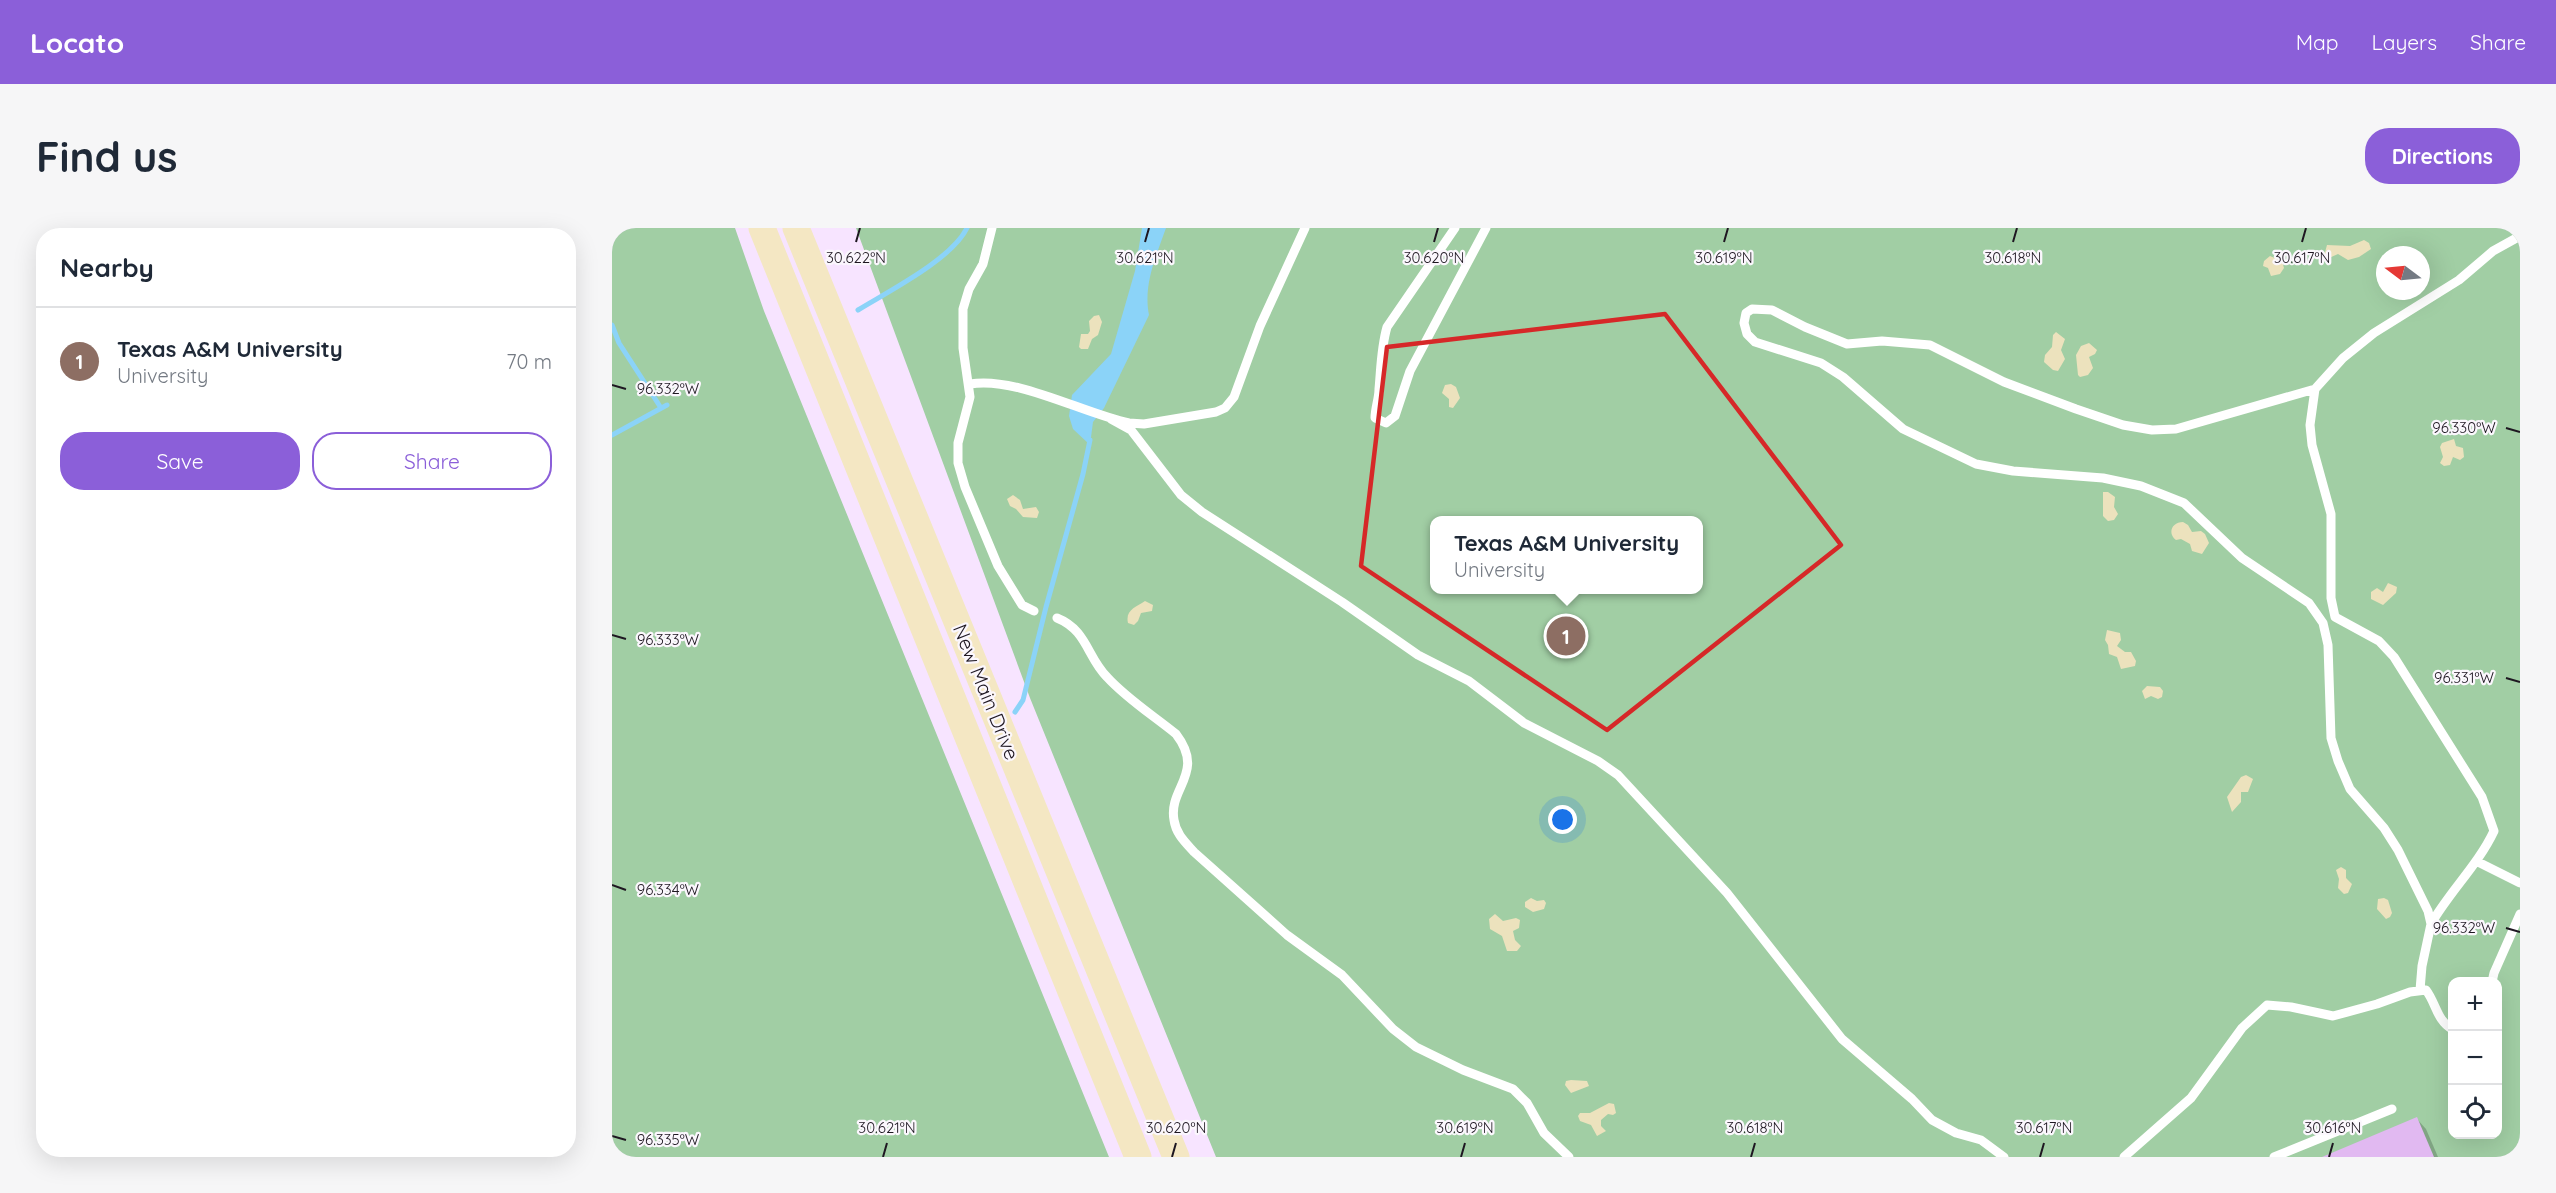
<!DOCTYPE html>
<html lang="en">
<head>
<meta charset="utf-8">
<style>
  body { margin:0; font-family:Quicksand,sans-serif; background:#f6f6f7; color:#1f2937 }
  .controls { position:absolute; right:18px; bottom:18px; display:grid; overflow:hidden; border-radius:12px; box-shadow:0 6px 24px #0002 }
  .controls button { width:54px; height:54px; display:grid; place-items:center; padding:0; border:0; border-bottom:2px solid #e0e1e3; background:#fff; color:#1f2937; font:30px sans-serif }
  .compass { position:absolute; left:1764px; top:18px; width:54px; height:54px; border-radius:50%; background:#fff; box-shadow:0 6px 24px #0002; rotate:286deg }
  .you { position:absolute; left:951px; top:592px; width:21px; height:21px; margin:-15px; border:4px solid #fff; border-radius:50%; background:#1a73e8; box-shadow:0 0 0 9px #1a73e833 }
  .badge { display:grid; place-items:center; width:39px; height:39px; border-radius:50%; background:#8b5fd9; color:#fff; font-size:20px; font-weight:700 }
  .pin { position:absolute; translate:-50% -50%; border:3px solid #fff; box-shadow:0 2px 6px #0006 }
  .popup { position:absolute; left:818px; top:288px; width:273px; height:78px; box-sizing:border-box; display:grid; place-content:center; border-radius:12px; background:#fff; filter:drop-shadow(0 2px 4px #0005); font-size:20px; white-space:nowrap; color:#747a83 }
  .popup b { font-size:22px; color:#1f2937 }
  .popup::after { content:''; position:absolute; left:50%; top:100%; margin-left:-12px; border:12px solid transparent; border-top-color:#fff }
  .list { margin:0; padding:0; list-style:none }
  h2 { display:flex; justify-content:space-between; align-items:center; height:78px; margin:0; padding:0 24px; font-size:26px }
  h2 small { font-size:20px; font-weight:400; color:#747a83 }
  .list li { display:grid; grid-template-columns:39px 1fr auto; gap:18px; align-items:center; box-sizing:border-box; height:108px; padding:0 24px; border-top:2px solid #e0e1e3 }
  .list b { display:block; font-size:22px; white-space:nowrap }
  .list p { margin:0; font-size:20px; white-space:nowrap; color:#747a83 }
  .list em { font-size:20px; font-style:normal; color:#747a83 }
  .actions { display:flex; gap:12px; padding:18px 24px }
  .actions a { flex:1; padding:14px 0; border:2px solid #8b5fd9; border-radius:24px; text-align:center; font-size:21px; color:#8b5fd9 }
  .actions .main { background:#8b5fd9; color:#fff }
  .icon { flex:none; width:33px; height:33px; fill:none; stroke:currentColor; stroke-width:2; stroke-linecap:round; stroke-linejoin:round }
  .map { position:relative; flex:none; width:1908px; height:929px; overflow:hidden; border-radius:24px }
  header { display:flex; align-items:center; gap:36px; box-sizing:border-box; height:84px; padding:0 30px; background:#8b5fd9; color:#fff }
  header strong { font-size:28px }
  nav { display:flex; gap:33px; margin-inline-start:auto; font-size:21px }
  .intro { display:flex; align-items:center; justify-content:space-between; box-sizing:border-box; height:144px; padding:0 36px }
  h1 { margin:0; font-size:42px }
  .button { padding:15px 27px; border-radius:24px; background:#8b5fd9; color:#fff; font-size:21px; font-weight:700 }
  main { display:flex; gap:36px; padding:0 36px }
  aside { flex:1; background:#fff; border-radius:24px; box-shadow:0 6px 24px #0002 }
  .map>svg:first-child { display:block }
  .green { fill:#a1cea4; fill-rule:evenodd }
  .sand { fill:#ece2bd }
  .water { fill:#8bd3f8 }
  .shadow { fill:#0003 }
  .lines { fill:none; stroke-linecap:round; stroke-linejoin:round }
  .stream { stroke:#8bd3f8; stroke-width:5 }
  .building { fill:#e1b9f1 }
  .lane { stroke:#fff; stroke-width:9 }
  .secondary { stroke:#f4e7c3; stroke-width:27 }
  .marked { fill:none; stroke:#d62828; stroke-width:4.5; stroke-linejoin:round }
  .ticks { fill:none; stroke:#1e1721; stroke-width:2 }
  .labels { text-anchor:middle; stroke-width:4.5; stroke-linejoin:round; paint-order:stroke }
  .street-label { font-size:20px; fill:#1e1721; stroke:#fbf7fd }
  .ticks-label { font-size:15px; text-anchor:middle; fill:#1e1721; stroke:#fbf7fd; stroke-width:4.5; stroke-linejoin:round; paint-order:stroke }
</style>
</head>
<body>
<header>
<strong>Locato</strong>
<nav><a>Map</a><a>Layers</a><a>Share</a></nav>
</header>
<div class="intro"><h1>Find us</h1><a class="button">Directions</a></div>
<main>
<aside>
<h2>Nearby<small></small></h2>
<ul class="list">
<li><span class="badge" style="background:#8d6e63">1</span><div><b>Texas A&amp;M University</b><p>University</p></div><em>70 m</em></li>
</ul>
<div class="actions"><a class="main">Save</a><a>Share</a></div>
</aside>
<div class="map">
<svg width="1908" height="929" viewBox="0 0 1908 929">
  <rect width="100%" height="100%" fill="#f7e4ff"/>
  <path class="green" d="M0,0H123L152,83L497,929H0Z
    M244,0H1908V929H604L418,470ZM1773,27H1809V63H1773ZM822,292H1086V362H822ZM1840,754H1886V906H1840Z"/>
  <path class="sand" d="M1752,12L1757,15L1759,21L1747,29L1736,32L1726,26L1717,30L1712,28L1715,17L1738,18Z
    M1658,28L1670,33L1672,40L1668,46L1659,48L1656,40L1651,38L1652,33Z
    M487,87L490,94L486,107L480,111L476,121H469L467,119L469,106H476L478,103L477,93L482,88Z
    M1444,104L1453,111L1449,122L1453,131L1446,143L1441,142L1432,134L1433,127L1440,119L1441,107Z
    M1477,115L1485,122L1483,126L1477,129L1481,140L1476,147L1468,149L1466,147L1464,127L1469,118Z
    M839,156L844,159L848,170L841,180L837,179V171L830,165L833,157Z
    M1842,211L1844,218L1851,220L1852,229L1848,232L1841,229L1838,237L1832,238L1828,235L1831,229L1828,219L1830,215Z
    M1491,264H1496L1503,269L1502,279L1506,286L1502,292L1496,293L1491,288Z
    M401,267L408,272L411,281L424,279L427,284L425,290L411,289L404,281L398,278L395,271Z
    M1571,294L1576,297L1580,304L1589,303L1593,306L1597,315L1590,326L1580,323L1578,316L1569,311L1564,312C1555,305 1560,294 1571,294Z
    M1776,355L1785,359L1784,365L1771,377L1759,371V364L1765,360L1771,364Z
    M533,373L541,377L540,383L529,385L526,393L522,397L516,395C513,382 524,379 533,373Z
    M1495,402L1508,405L1509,412L1505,418L1513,424H1519L1524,433L1523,438L1509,441L1505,429L1497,426L1496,417L1493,412Z
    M1535,458L1548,459L1551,463L1550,469L1546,471L1539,468L1533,471L1530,463Z
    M1634,547L1641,551L1636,564H1629V574L1620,584L1615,569L1629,549Z
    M1729,639L1734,642V650L1740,656L1736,665L1732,666L1726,660L1727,651L1724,642Z
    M919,670L925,673L932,672L934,675L932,681L921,684L913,679V674Z
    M1772,670L1776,672L1780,685L1778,689L1774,691L1765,681L1766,671Z
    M883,686L891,693L904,690L908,692L907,700L901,703L903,712L909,718L905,723H895L890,708L878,701L877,691Z
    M959,852L975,853L977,858L959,865L953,857L954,853Z
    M997,875L1002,876L1004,885L1001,887L996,886L989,892V898L994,903L985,908L979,897L968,893L966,888L968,885H978Z"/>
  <path class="water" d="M530,0H554C544,28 531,57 537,87L492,180L481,194L478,217L461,201L457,188L460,167L499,126L523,43Z"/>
  <path class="shadow" d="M1805,891L1814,901L1826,929H1733Z"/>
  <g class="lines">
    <path class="stream" d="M246,82C277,63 340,31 355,0
      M0,97L7,115L49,180
      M0,207L55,177
      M403,484L411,472L434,379L471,246L478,212"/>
  </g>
  <path class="building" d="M1805,889L1822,929H1710Z"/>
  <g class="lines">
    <path class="lane" d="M380,0L371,36L357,61L351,81V120L358,169L346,215V235L353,259L386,338L410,377L422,383
      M843,0L775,99C769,120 769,140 767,161C767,171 763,180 763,190L774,195L783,188L798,143L874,0
      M358,156C404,148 470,185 517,195L532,196L604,184L613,180L622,169L648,98L693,0
      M1703,161L1698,197L1700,217L1719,286V370L1723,389L1767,413L1782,429L1870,569L1882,603C1866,637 1838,663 1819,696
      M499,191L519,202L569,267L590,284L730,374L806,427L857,453L912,495L986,533L1006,547L1115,665L1230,811L1300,871L1320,892L1344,905L1369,912L1392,929
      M445,390C475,402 475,429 495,449C515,471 542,488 564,506C594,545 556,560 562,592C564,606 573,614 582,624L675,707L730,747L781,801L804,819L851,842L901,861L915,875L932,905L957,929
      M1864,633L1908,655
      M1880,754L1882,745L1908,686
      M1808,762L1810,738L1819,696L1816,683L1786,622L1772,600L1738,561L1726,533L1719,510L1716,417L1711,395L1697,375L1630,330L1572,275L1529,258L1491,250L1401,243L1364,236L1291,201L1231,149L1209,135L1143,114L1135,106L1132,95L1134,85L1140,81L1160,82L1193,99L1235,116L1270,113L1318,117L1392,154L1464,181L1511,197L1540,202L1564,201L1703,161L1731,130L1762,105L1847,52L1881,23L1908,8
      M1512,929L1579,870L1630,800L1655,777L1679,779L1721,788L1765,776L1798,764L1814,762C1824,775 1825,793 1840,801
      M1662,929L1780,881"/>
    <path class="secondary" d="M150,0L526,929
      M184,0L564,929"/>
  </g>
  <path class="marked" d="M1053,86L1229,317L995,502L749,338L775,119Z"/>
  <path class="ticks" d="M244,14L248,0M533,14L537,0M822,14L826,0M1112,14L1116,0M1401,14L1405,0M1690,14L1694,0M0,157L14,161M1894,200L1908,204M0,407L14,411M1894,450L1908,454M0,657L14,662M1894,700L1908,704M0,908L14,912M271,929L275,915M560,929L564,915M849,929L853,915M1139,929L1143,915M1428,929L1432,915M1717,929L1721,915"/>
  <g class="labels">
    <g class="street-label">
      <text transform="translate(374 464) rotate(68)" y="7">New Main Drive</text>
    </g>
  </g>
  <g class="ticks-label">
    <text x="244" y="35">30.622°N</text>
    <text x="533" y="35">30.621°N</text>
    <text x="822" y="35">30.620°N</text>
    <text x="1112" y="35">30.619°N</text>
    <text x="1401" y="35">30.618°N</text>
    <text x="1690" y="35">30.617°N</text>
    <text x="56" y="166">96.332°W</text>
    <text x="1852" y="205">96.330°W</text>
    <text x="56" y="417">96.333°W</text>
    <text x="1852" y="455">96.331°W</text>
    <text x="56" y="667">96.334°W</text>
    <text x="1852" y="705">96.332°W</text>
    <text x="275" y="905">30.621°N</text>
    <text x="564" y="905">30.620°N</text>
    <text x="853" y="905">30.619°N</text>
    <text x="1143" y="905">30.618°N</text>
    <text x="1432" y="905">30.617°N</text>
    <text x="1721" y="905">30.616°N</text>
    <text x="56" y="917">96.335°W</text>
  </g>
</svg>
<div class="controls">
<button>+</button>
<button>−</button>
<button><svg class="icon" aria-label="locate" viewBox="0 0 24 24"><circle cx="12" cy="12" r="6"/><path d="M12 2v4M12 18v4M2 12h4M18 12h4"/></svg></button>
</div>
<svg class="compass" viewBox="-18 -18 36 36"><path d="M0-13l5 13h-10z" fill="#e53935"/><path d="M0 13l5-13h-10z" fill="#747a83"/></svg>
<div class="you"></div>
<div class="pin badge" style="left:954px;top:408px;background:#8d6e63">1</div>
<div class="popup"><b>Texas A&amp;M University</b>University</div>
</div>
</main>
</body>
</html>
